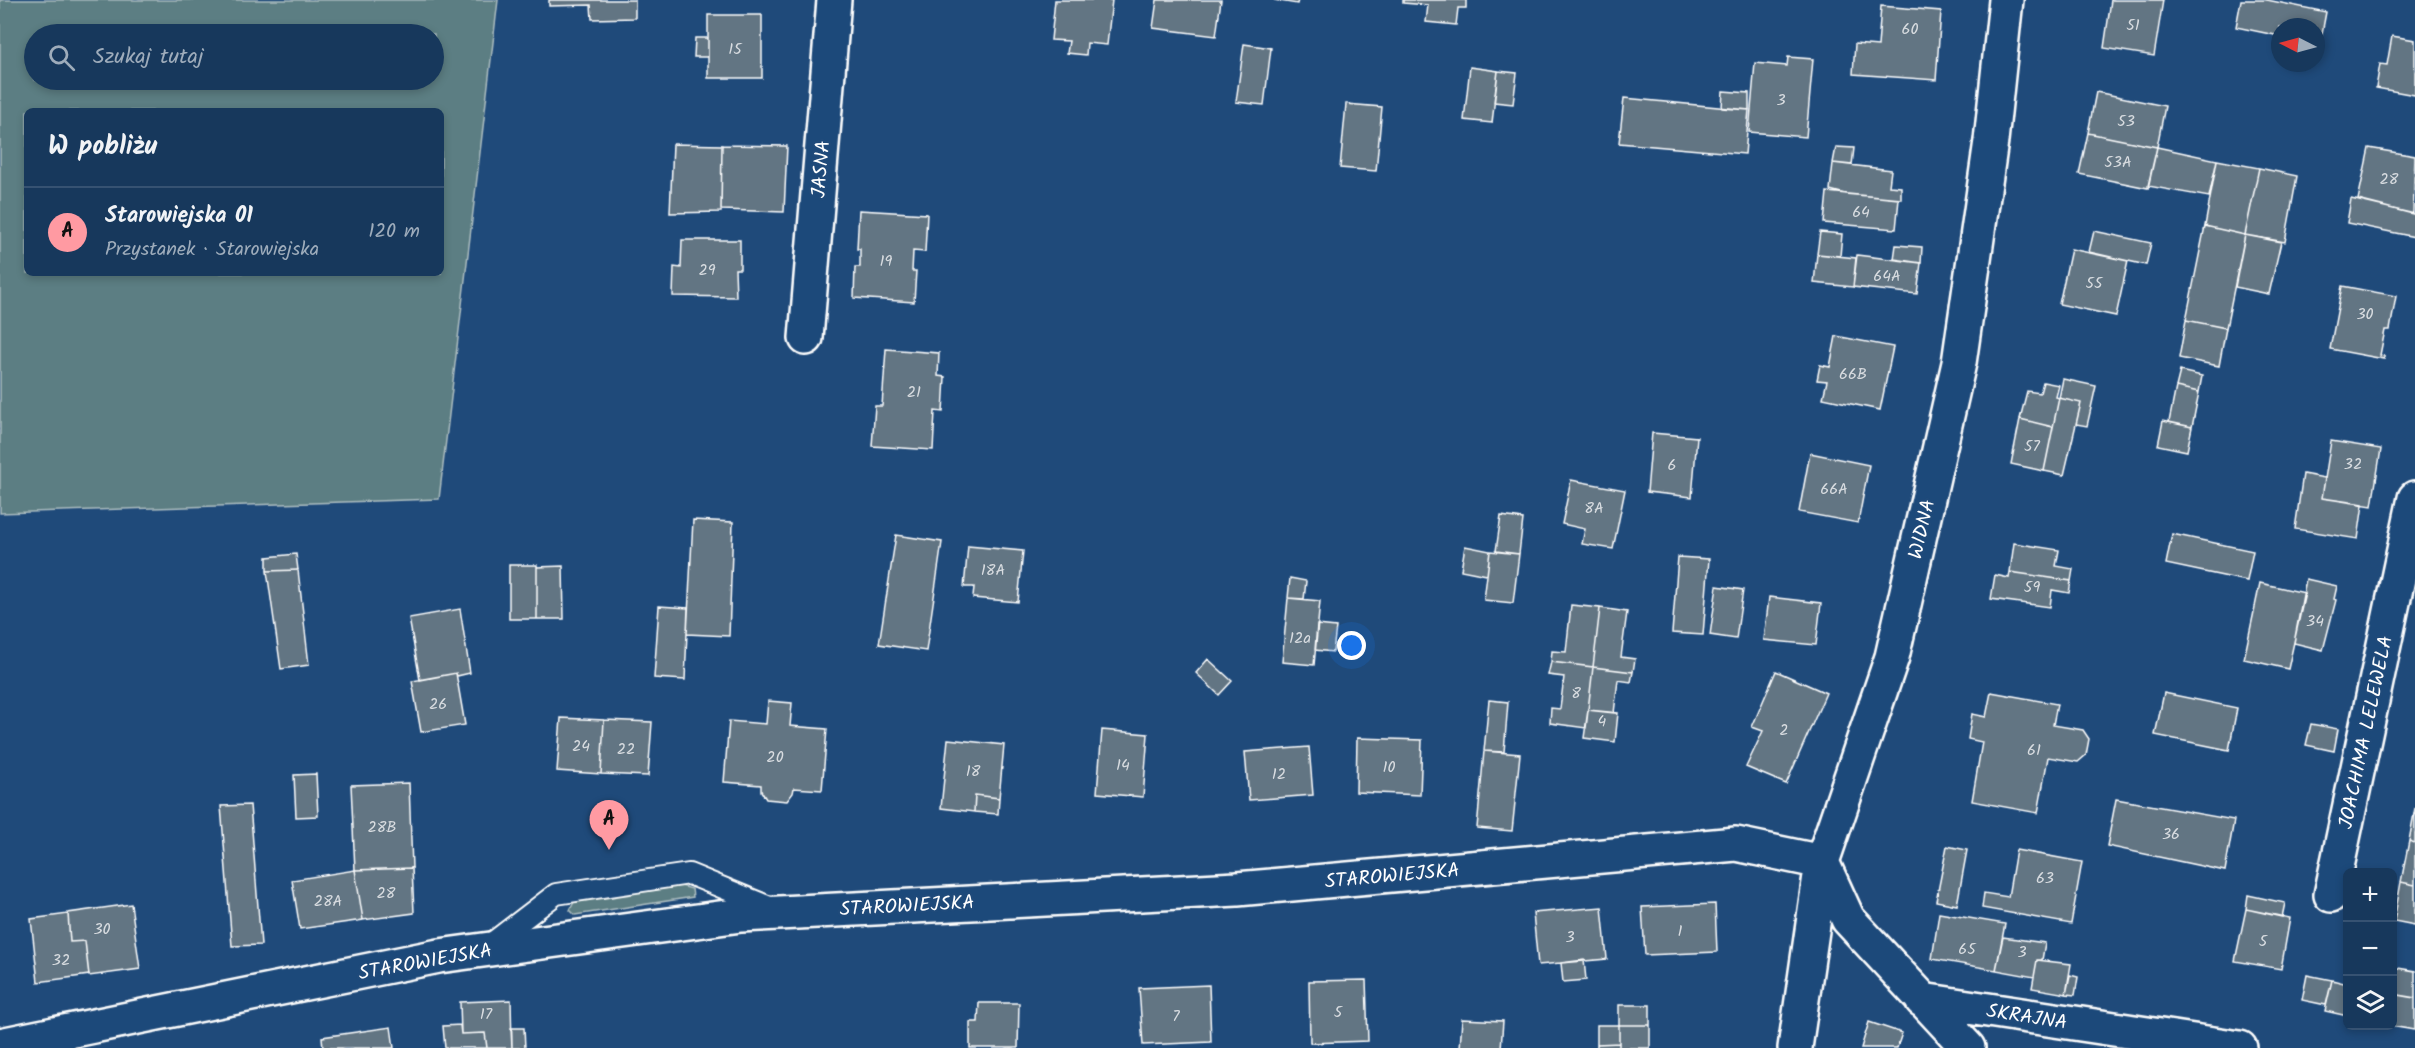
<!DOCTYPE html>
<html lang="pl">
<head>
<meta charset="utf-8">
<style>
  body { margin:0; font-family:Kalam,sans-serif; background:#203f62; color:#f1f3f6 }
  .controls { position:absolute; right:18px; bottom:18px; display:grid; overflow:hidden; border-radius:9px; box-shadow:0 3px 9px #0003 }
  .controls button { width:54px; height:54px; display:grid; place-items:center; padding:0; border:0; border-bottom:2px solid #365272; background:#17385c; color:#f1f3f6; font:30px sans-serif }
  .compass { position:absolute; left:2271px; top:18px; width:54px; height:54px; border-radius:50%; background:#17385c; box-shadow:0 3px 9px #0003; rotate:276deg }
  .you { position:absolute; left:1352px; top:646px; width:21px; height:21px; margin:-15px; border:4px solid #fff; border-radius:50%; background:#1a73e8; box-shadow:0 0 0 9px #1a73e833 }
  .badge { display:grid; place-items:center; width:39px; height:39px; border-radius:50%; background:#ff9aa2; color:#111; font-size:20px; font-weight:700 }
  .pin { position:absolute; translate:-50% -50px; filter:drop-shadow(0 2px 3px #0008) }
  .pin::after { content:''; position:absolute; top:32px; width:21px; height:18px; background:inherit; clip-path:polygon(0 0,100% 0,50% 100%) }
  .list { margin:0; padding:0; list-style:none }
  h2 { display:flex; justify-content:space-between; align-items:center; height:78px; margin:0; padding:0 24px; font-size:26px }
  h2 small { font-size:20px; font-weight:400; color:#9eacbb }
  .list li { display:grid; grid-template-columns:39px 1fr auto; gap:18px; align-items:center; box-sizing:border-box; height:90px; padding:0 24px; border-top:2px solid #365272 }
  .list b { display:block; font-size:22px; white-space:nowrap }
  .list p { margin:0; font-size:20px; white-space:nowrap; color:#9eacbb }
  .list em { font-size:20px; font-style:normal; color:#9eacbb }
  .icon { flex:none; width:33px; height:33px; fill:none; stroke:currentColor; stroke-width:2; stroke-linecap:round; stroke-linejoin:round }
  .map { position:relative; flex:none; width:2415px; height:1048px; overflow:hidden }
  .search { position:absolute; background:#17385c; box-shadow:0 3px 9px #0003; left:24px; top:24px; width:420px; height:66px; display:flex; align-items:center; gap:15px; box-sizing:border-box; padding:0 21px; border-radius:33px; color:#9eacbb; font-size:22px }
  .panel { position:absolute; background:#17385c; box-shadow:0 3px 9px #0003; left:24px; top:108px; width:420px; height:168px; border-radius:9px }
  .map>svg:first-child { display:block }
  .green { fill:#5c7e83; stroke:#aebec1; stroke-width:1.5; fill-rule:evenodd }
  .building { fill:#627583; stroke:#fff; stroke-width:1.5 }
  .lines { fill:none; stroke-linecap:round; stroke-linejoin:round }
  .service-casing { stroke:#fff; stroke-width:24 }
  .minor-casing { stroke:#fff; stroke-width:38 }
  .service { stroke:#1f4a7a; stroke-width:20 }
  .minor { stroke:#1f4a7a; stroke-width:33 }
  .labels { text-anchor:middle; stroke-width:5; stroke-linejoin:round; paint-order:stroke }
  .number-label { font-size:16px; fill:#d8dce0 }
  .street-label { font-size:20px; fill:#fff; stroke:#1f4a7a }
</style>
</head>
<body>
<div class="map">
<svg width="2415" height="1048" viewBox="0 0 2415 1048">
  <rect width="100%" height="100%" fill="#1f4a7a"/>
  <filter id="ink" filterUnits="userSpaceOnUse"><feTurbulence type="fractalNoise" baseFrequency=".0167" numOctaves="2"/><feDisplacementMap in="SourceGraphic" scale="12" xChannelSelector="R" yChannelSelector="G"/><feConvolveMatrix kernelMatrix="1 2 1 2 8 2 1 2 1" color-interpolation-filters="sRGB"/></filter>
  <g filter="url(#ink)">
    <path class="green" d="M0,0H498L439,499L0,513ZM34,34H434V80H34ZM27,111H441V273H27Z
      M677,885L692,889L693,897L575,915L570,910L574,902Z"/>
    <path class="building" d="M549,0H635V18L592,19L591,5L549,6Z
      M1055,0H1112L1107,45L1087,43L1086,55L1067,53L1069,41L1051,40Z
      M1157,0H1221L1216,36L1153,28Z
      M1274,0H1298L1297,4Z
      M1403,0H1466V8H1458L1456,25L1426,22L1428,5L1403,3Z
      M2111,0H2163L2154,56L2104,48Z
      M2241,0H2267L2326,12L2320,44L2316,43V27H2280V36L2236,27Z
      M1881,6L1941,11L1936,80L1853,74L1855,44L1878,46Z
      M708,15H762V78H708Z
      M2392,36L2415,40V95L2376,88L2380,64L2387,65Z
      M695,38H708V57H694Z
      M1244,44L1271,48L1264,105L1236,102Z
      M1788,57L1813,59L1806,137L1749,132L1755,63L1787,66Z
      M1470,67L1498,71L1492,123L1464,120Z
      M1498,71L1517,73L1513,104L1494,102Z
      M1723,91L1749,93V110L1722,108Z
      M2096,92L2165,106L2157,147L2088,133Z
      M1624,98L1749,110L1745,154L1619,143Z
      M1346,104L1382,107L1376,171L1340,168Z
      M2088,133L2157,147L2148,188L2079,174Z
      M673,144L722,145L721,212L670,213Z
      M722,145L787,146L784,212L721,210Z
      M1836,147L1854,148L1852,165L1833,163Z
      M2157,147L2217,160L2209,197L2148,186Z
      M2369,148L2415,156L2413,214L2358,200Z
      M2217,160L2259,168L2245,235L2205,226Z
      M1833,163L1891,170L1889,186L1901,187V199L1845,194L1830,190Z
      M2259,168L2297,176L2285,242L2245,235Z
      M1827,192L1899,199L1896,229L1824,223Z
      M2351,199L2415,214V237L2347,223Z
      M859,210L927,214L925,252L913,251L912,271H916L914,302L854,298L855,267H860V249H857Z
      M2205,226L2245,235L2226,328L2186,320Z
      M2094,231L2151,243L2146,265L2089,252Z
      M1820,232L1842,234L1840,256L1817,254Z
      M2245,235L2281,242L2269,294L2235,287Z
      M682,240H740V269H735L736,297L673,296L674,267L681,268Z
      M1896,245L1922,247L1921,263L1894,259Z
      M2071,249L2128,261L2116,316L2059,304Z
      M1817,254L1856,258L1853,287L1814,283Z
      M1857,255L1921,263L1917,294L1853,287Z
      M2342,286L2396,296L2390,330H2385L2380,355L2384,356V359L2330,349Z
      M2186,320L2226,328L2219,366L2179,358Z
      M1836,336L1893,347L1880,410L1823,398L1827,381L1817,380L1820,365L1830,367Z
      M886,349L939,353L938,376L945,377L943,412L935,411L933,450L872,446L875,406H882Z
      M2180,371L2202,376L2199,392L2176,387Z
      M2063,379L2096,386L2087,426L2076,424L2081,403L2059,398Z
      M2043,382L2059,385L2056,397L2059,398L2053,427L2020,419L2027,391L2040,393Z
      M2176,387L2199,392L2192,427L2169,422Z
      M2059,398L2081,403L2064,475L2044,471Z
      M2020,419L2053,427L2044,471L2011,464Z
      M2163,421L2192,427L2187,451L2158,445Z
      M1652,433L1697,437L1692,497L1647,492Z
      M2331,441L2381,449L2372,506L2322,498Z
      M1810,453L1869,465L1858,523L1799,512Z
      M2303,474L2325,478L2322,498L2363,504L2358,539L2295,529Z
      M1571,480L1625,490L1613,549L1582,544L1585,529L1562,524Z
      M1501,516L1523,519L1519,554L1496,551Z
      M693,520L733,522L729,636L687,634Z
      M2172,534L2253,551L2247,581L2166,564Z
      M896,535L942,542L926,651L879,644Z
      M2014,543L2059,550L2056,566L2073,569L2071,581L2010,572Z
      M968,546L1023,551L1018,602L973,598L974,587H964Z
      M1465,546L1490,551L1487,575L1461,570Z
      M1490,551L1519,554L1513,603L1484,600Z
      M296,554L298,570L267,571V557Z
      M1678,557L1709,559L1703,635L1672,633Z
      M509,565H537V619H509Z
      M563,566L564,619H537V567Z
      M298,570L309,665L281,669L267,571Z
      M2010,572L2071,581L2069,593L2052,590L2050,607L1991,599L1995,575L2009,578Z
      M1290,578L1306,581L1304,599L1288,598Z
      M2306,579L2337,586L2334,599L2336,600L2323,650L2294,643Z
      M2260,583L2305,593L2288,669L2244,659Z
      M1717,586L1743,590L1736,639L1710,635Z
      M1769,597L1821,603L1816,645L1764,640Z
      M1288,598L1320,601L1314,665L1282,662Z
      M1571,605L1600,608L1593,667L1551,662L1552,651L1566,652Z
      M659,606L688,608L685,680L654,678Z
      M1600,608L1627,612L1621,657L1635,659L1633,672L1593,667Z
      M460,609L470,673L457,676L456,673L420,680L409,618Z
      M1317,625L1336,627L1333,652L1315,650Z
      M1208,659L1232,681L1219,695L1196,673Z
      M1551,662L1593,667L1586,728L1550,723L1551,708L1560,709L1564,677L1548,675Z
      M1593,667L1633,672L1631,682L1618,680L1614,713L1588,710Z
      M1776,671L1826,693L1786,784L1746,767L1763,731L1752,727Z
      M456,673L465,725L421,732L412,681Z
      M1991,692L2057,704L2053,725L2083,730L2089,739L2086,755L2078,762L2048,757L2038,813L1972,801L1982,742L1968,739L1972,714L1986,717Z
      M2164,693L2237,708L2229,750L2155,735Z
      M1489,700L1508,702L1504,752L1484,751Z
      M768,701L792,703L790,726L827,729L822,790L794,788L793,793L787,801L766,799L761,791V785L724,782L729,721L766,724Z
      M1588,710L1618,713L1615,742L1584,738Z
      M561,718L604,720L601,774L557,771Z
      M604,720L652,722L648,776L601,774Z
      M2311,724L2338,729L2334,751L2306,745Z
      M1102,730L1148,734L1143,797L1097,793Z
      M1357,738L1422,740L1420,795L1356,792Z
      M948,739L1004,745L999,798L975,795L974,812L941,808Z
      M1309,747L1313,795L1249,800L1245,752Z
      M1484,751L1520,754L1512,831L1477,828Z
      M316,774L318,816L296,817L294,775Z
      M409,783L412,868L355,870L351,785Z
      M975,795L999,798L998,814L974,812Z
      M2116,799L2234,820L2225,871L2107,846Z
      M250,805L261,945L232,946L221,806Z
      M2415,808V843L2409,841Z
      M2409,841L2415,843V885L2401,882Z
      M1947,846L1967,850L1957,905L1936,901Z
      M2016,850L2082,862L2071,924L1982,908L1984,893L2008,897Z
      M412,868L414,913L363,920L355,870Z
      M355,870L363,920L300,929L292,880Z
      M2401,882L2415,885V925L2394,921Z
      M2248,895L2285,903L2282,917L2246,909Z
      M131,904L140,969L89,976L85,941L70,942L68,913Z
      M1715,904L1717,952L1645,955L1642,907Z
      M1602,907L1607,959L1538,965L1533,913Z
      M2246,909L2290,918L2281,969L2235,961Z
      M1939,913L2005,924L1996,970L1932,959Z
      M68,914L70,942L85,941L89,975L38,982L31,919Z
      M2003,937L2045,943L2042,960H2037L2034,977L1996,970Z
      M1584,960L1586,980L1563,982L1561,963Z
      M2037,960L2071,964L2066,994L2032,988Z
      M2392,967L2415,971V998L2392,994Z
      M2070,975L2078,977L2075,995L2066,994Z
      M2307,975L2332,980L2326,1005L2302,1000Z
      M1366,980L1368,1041L1310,1043L1309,981Z
      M2332,980L2348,984V1016L2325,1011Z
      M1209,985L1211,1042L1143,1045L1139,988Z
      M2392,994L2415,998V1030L2391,1026Z
      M511,1000L512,1048H487L485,1033L461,1034L460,1002Z
      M979,1003H1019L1018,1048H970V1022H978Z
      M1619,1005H1650V1025H1619Z
      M1462,1019L1503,1021L1501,1048H1460Z
      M1869,1022L1902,1033L1897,1048H1861Z
      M460,1025L461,1034L485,1033L487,1048H445L443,1026Z
      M1597,1025H1619V1043L1597,1044Z
      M1619,1025H1650V1048H1619Z
      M391,1027L394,1048H323L322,1037Z
      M511,1028H524L525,1048H512Z
      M1619,1043V1048H1597V1044Z"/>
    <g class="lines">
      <g class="service-casing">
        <path id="service" d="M488,946L556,894L689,874L772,908"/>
      </g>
      <g class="minor-casing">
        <path id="minor" d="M806,338L834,0
          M1822,862L1848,919L1968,1048
          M2331,895L2415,498
          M1922,1000L2240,1048
          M0,1045L439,956L741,915L1237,889L1736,844L1822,862
          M1795,1048L1822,862L1892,657L1959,363L1991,141L2006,0"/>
      </g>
      <use href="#service" class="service"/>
      <use href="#minor" class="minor"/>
    </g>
  </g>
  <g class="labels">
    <g class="number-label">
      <text x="2133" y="30">51</text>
      <text x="1910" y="34">60</text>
      <text x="735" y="54">15</text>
      <text x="1781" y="105">3</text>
      <text x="2126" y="126">53</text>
      <text x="2118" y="167">53A</text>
      <text x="2389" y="184">28</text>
      <text x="1861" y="217">64</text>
      <text x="886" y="266">19</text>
      <text x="707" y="275">29</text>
      <text x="1887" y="281">64A</text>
      <text x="2094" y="288">55</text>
      <text x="2365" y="319">30</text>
      <text x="1853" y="379">66B</text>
      <text x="914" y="397">21</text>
      <text x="2032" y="451">57</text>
      <text x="2353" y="469">32</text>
      <text x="1672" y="470">6</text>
      <text x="1834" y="494">66A</text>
      <text x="1594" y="513">8A</text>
      <text x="993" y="575">18A</text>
      <text x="2032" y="592">59</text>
      <text x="2315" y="626">34</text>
      <text x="1300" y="643">12a</text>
      <text x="1576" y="698">8</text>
      <text x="438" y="709">26</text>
      <text x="1602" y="726">4</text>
      <text x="1784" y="735">2</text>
      <text x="581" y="751">24</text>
      <text x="626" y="754">22</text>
      <text x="2034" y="755">61</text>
      <text x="775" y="762">20</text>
      <text x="1123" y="770">14</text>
      <text x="1389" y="772">10</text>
      <text x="973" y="776">18</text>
      <text x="1279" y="779">12</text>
      <text x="382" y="832">28B</text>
      <text x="2171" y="839">36</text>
      <text x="2045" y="883">63</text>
      <text x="386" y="898">28</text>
      <text x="328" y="906">28A</text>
      <text x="102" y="934">30</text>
      <text x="1680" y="936">1</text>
      <text x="1570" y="942">3</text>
      <text x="2263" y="946">5</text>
      <text x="1967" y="954">65</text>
      <text x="2022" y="957">3</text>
      <text x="61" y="965">32</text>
      <text x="1338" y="1017">5</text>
      <text x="486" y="1019">17</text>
      <text x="1176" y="1021">7</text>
    </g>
    <g class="street-label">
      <text transform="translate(820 169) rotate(-85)" y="7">JASNA</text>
      <text transform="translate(1921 529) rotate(-77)" y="7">WIDNA</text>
      <text transform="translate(2365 732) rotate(-78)" y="7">JOACHIMA LELEWELA</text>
      <text transform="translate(1392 875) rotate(-5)" y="7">STAROWIEJSKA</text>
      <text transform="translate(907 905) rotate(-3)" y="7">STAROWIEJSKA</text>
      <text transform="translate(425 961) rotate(-10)" y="7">STAROWIEJSKA</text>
      <text transform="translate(2027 1016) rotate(9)" y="7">SKRAJNA</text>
    </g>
  </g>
</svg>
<div class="controls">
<button>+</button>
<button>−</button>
<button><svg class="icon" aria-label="layers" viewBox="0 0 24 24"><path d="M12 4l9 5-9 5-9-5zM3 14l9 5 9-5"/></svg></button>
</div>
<svg class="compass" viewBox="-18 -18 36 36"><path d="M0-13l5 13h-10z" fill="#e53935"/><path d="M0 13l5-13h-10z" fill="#9eacbb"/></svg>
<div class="you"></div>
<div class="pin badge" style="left:609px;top:850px">A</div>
<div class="search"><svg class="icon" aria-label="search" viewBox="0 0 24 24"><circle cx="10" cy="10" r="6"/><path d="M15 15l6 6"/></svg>Szukaj tutaj</div>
<section class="panel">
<h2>W pobliżu<small></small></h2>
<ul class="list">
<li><span class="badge">A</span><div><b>Starowiejska 01</b><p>Przystanek · Starowiejska</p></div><em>120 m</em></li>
</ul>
</section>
</div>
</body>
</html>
